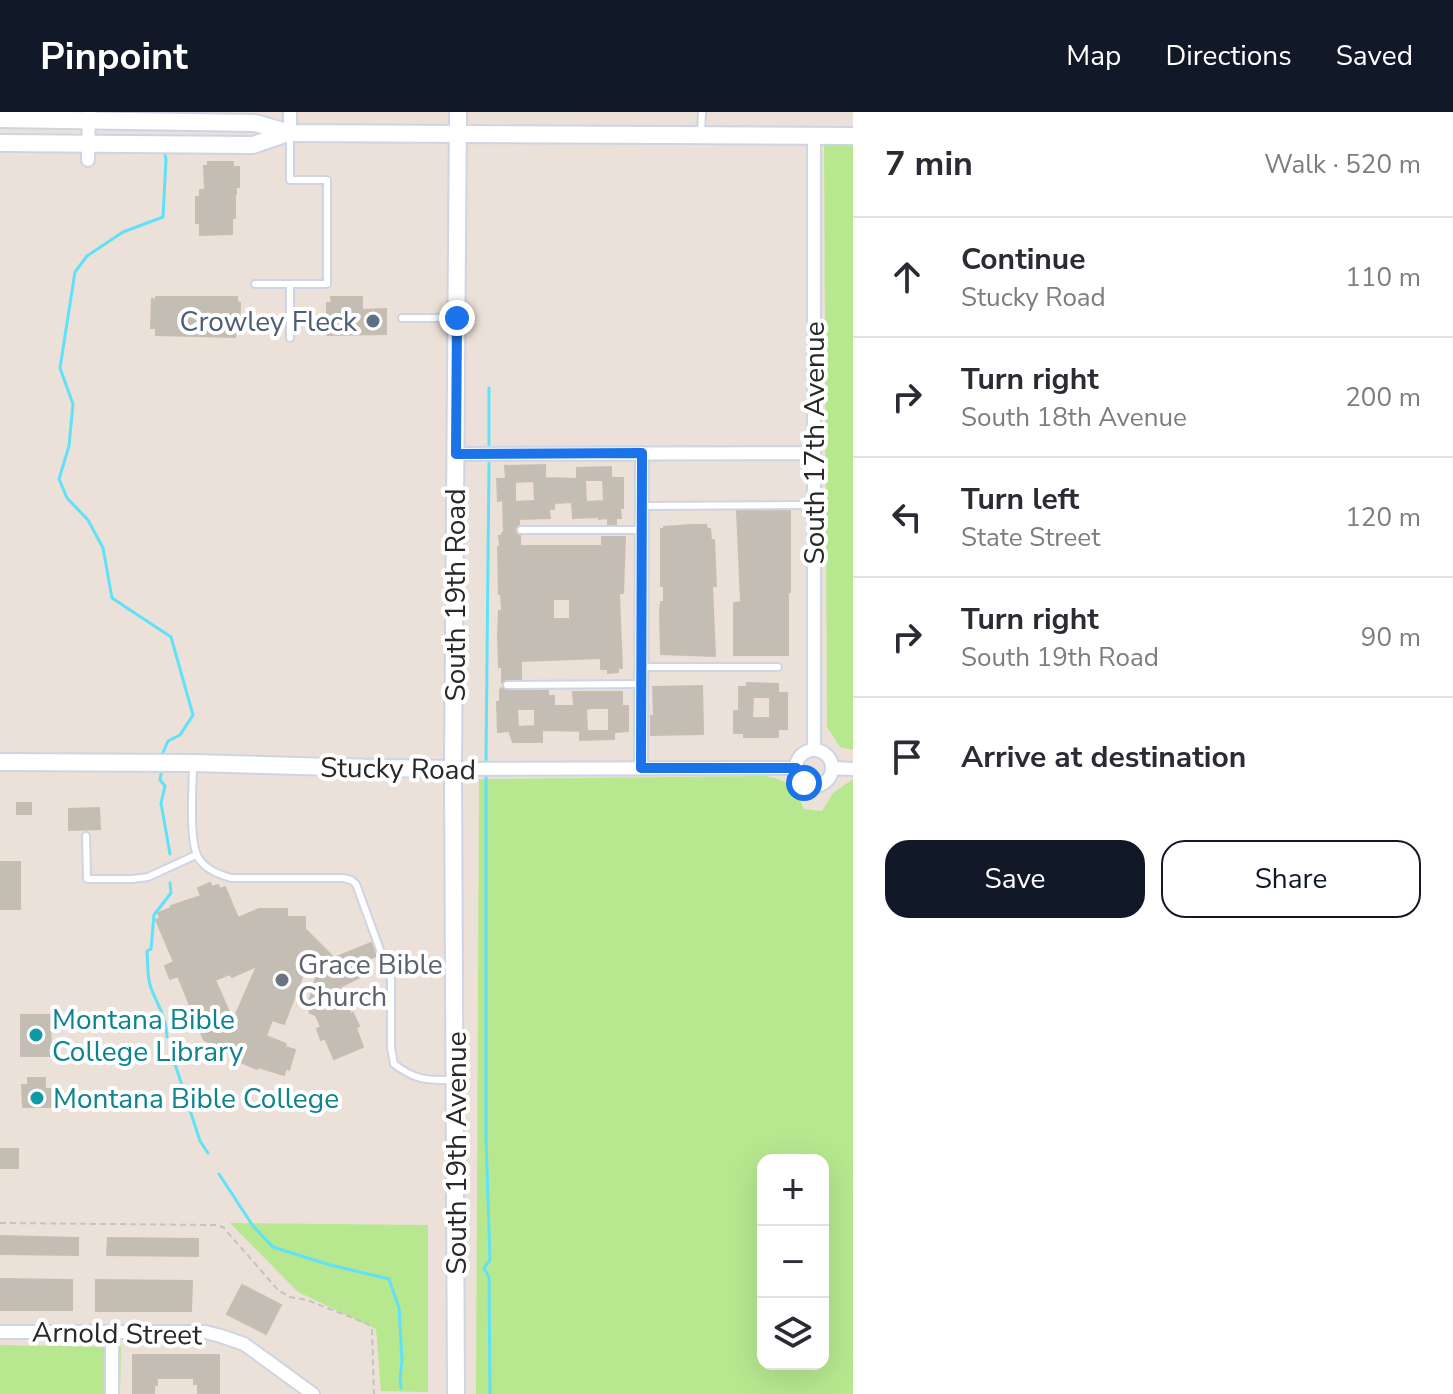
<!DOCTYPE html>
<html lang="en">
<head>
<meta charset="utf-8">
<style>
  body { margin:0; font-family:"Nunito Sans",sans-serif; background:#f2f2f3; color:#2b2b33 }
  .controls { position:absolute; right:24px; bottom:24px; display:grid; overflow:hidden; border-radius:16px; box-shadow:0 8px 32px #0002 }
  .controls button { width:72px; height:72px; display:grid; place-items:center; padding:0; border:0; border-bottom:2px solid #e1e1e2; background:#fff; color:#2b2b33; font:40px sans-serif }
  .stop { position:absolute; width:24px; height:24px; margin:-18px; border:6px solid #1a73e8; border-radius:50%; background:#fff }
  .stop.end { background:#1a73e8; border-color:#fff; box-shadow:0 2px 8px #0008 }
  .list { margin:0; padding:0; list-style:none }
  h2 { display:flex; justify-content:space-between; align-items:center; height:104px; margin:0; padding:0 32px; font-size:34px }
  h2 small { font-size:26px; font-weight:400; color:#7c7c81 }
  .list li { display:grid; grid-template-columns:52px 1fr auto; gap:24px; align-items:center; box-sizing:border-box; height:120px; padding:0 32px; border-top:2px solid #e1e1e2 }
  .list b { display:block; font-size:30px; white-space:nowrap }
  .list p { margin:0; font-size:26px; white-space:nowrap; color:#7c7c81 }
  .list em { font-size:26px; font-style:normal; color:#7c7c81 }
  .actions { display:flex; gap:16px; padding:24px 32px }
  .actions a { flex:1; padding:18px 0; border:2px solid #111827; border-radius:24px; text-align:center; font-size:28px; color:#111827 }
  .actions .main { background:#111827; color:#fff }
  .icon { flex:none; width:44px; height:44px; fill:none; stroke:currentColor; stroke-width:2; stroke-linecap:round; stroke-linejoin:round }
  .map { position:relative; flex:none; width:853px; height:1282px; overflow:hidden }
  header { display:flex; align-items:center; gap:48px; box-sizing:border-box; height:112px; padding:0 40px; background:#111827; color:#fff }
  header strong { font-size:38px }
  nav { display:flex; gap:44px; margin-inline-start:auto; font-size:28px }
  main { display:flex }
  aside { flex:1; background:#fff }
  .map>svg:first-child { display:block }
  .green { fill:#b7e88f; fill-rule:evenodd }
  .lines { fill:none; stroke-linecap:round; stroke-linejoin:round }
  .stream { stroke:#61e1f8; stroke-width:3 }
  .building { fill:#c3bdb4; stroke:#c7bdb2; stroke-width:2; fill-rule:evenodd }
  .lane-casing { stroke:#cdd4e3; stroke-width:10 }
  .street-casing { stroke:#cdd4e3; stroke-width:16 }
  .secondary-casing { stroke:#cdd4e3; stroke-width:20 }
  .path { stroke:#c3c3c3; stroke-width:2; stroke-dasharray:6 4; stroke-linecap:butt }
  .lane { stroke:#fff; stroke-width:6 }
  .street { stroke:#fff; stroke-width:12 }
  .secondary { stroke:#fff; stroke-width:16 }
  .route { stroke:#1a73e8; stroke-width:10 }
  .service-dot { fill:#5c6f8a; stroke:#fff; stroke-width:3 }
  .worship-dot { fill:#6b7280; stroke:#fff; stroke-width:3 }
  .culture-dot { fill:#0f9aa8; stroke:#fff; stroke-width:3 }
  .labels { text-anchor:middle; stroke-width:8; stroke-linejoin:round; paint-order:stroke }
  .service-label { font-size:28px; fill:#4e5e75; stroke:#fff; text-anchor:end }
  .street-label { font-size:28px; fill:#282828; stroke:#fff }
  .worship-label { font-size:28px; fill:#5b616d; stroke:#fff; text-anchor:start }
  .culture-label { font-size:28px; fill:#0d838f; stroke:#fff; text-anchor:start }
</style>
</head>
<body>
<header>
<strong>Pinpoint</strong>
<nav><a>Map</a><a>Directions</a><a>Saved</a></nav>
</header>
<main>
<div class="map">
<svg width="853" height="1282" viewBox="0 0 853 1282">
  <rect width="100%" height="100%" fill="#ece1d8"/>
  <path class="green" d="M853,29V638L840,635L827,615L824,30Z
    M766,664C792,670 794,673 804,697L822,699L833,681L853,667V1282H476L479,667ZM763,1048H823V1252H763Z
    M230,1111L428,1113V1280L381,1279L376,1217L298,1180Z
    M0,1233L121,1235L120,1282H0Z"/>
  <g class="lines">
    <path class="stream" d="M489,333V276
      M162,643L168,629L180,623L193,603L171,525L112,486L103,436L88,408L67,386L59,367L69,334L73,292L60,256L75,160L87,144L123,120L163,105L166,47L164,38
      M486,648L489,351
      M161,662L160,668L165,674L161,691L170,742
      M486,665V1025L490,1148L484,1156L489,1165L490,1282
      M167,925C166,902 157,894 150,873C147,862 148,851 147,839L151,837L154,803L171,781L170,771
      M175,952L200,1029L208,1041
      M219,1062L253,1114L273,1135L330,1153L389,1167L399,1196L402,1248L400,1267L401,1276"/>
  </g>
  <path class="building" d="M208,50H233V55H239V75H236V82H235V106H232V122L200,123V111H196V85H200V78H205L204,54H208Z
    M156,185H237V190L240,191L239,220H236L235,225L156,223V216H151L152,187L156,188Z
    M331,185H362V198L386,197V222L327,223V191H332Z
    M545,353V366L577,367V356L611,355V366H623V396H620L621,406H616V412H608V406L599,407V405L573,406L572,390L554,391V397H549L550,406L519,407V412L515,417L516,422L520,424V434H602V425H625L623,481H619L622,556H618V560L608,561V557H601V546L521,549V567H506L502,570V555H499L498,523L499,499H502L501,482H499L498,435H500L499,424H502V421L504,420L503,388L498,389L497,367H506L505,354ZM585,368H603L604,389L586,390ZM534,369L535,389L515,390V370ZM553,487H570V507H553Z
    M737,399H790V480H788V543H734V491L741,490Z
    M692,413H706L707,417H710L711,428H714L716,474H712L715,544L661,542L660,500L661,490H664V474H661V417H664V415Z
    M747,571L778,572V581H787V617H778V625H744V621H734V599H739V575H747ZM753,585H770V606H752Z
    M702,574L703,622L651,623V604H654L653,575Z
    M502,576L507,579H548V584H554V594H574L573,580H622V594H628V619L614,620V627L580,628V619H609V596H592L586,597L587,619L542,618V630H513L509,619L498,620L497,590H500V578ZM517,597H535V614L518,615Z
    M17,691H31V702H17Z
    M99,696L100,717L69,718V697Z
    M0,750H20V797H0Z
    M210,771L212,775L218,773L220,777L225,775L238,806L259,797H287V805H305V817L334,846L371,831L376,844L362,850L365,857L362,858L364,863L340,875L351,903L353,901L359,914L356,916L363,935L334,947L325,926L321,928L317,917L321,915L316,903L310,901L308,894L322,843L312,840L284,912L272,908L266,924L286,932L285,935L295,938L289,958L286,956L284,963L258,955L257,957L236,948L237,945L210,934L211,931L204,928L178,864L170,867L165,854L174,850L156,808L160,806L158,801L171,796V794L201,784L198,776ZM257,854L233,909L215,868L230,862L232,865Z
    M21,903H50L51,944H21Z
    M28,966H45V977H52V995H23L22,973H28Z
    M0,1037H18V1056H0Z
    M0,1124L78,1126V1143L0,1142Z
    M108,1126L198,1127V1144L107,1143Z
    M0,1167L72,1168V1198H0Z
    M96,1168L192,1169L191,1199H96Z
    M242,1173L281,1193L266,1222L227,1202Z
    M133,1243H219V1282H198V1272H194V1266H157V1273H154V1281L133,1282Z"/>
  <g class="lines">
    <g class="lane-casing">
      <path id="lane" d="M701,21L702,0
        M255,172H327V68H290V25
        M290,172V226
        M402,206H453
        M642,394L814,393
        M521,418H642
        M642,555H778
        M507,573L641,572
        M193,651C193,673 188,730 199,747C207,758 218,762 231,766H343L351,768L356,772L391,868V936L394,952C416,969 428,968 454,968
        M86,724L87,767H132L148,765L196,743"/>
    </g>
    <g class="street-casing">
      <path id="street" d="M290,0V21
        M814,24V638
        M88,48L89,0
        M456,342L814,341
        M796 656a18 18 0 1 1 36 0a18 18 0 1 1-36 0Z
        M641,656L642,341
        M832,656L853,657
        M453,657L796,656
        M0,1220H205L221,1224L244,1232L313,1282
        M112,1282V1220"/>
    </g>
    <g class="secondary-casing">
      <path id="secondary" d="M0,7L255,11L290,21L853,24
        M0,31L253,33L288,21
        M0,650L193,651L371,656L453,657
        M456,1282L453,657L458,0"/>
    </g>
    <path class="path" d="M0,1111L215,1113L223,1115L278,1178L290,1185L307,1188L368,1212L372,1218L374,1282"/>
    <use href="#lane" class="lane"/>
    <use href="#street" class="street"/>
    <use href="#secondary" class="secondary"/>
  </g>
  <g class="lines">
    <path class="route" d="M457,206L456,342L642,341L641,656H796L797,662L804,671"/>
  </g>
  <circle class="service-dot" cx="373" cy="209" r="8"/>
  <circle class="worship-dot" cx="282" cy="868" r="8"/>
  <g class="culture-dot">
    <circle cx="36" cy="923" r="8"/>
    <circle cx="37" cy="986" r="8"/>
  </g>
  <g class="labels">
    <g class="service-label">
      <text x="357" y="219">Crowley Fleck</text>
    </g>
    <g class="street-label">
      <text transform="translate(814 331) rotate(-90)" y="10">South 17th Avenue</text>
      <text transform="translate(455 483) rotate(-90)" y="10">South 19th Road</text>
      <text transform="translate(398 656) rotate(1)" y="10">Stucky Road</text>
      <text transform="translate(456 1041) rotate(-90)" y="10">South 19th Avenue</text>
      <text transform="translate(117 1221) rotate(1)" y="10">Arnold Street</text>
    </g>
    <g class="worship-label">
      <text x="298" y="862">Grace Bible<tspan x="298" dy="32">Church</tspan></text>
    </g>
    <g class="culture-label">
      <text x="52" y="917">Montana Bible<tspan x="52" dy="32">College Library</tspan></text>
      <text x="53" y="996">Montana Bible College</text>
    </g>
  </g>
</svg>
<div class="controls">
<button>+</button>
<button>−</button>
<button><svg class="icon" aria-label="layers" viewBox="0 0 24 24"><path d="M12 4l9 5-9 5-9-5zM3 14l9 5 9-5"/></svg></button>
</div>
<div class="stop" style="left:804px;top:671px"></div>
<div class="stop end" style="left:457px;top:206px"></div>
</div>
<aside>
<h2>7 min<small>Walk · 520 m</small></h2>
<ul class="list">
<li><svg class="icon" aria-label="ahead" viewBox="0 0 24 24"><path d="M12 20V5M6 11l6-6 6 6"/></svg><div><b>Continue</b><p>Stucky Road</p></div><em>110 m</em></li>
<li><svg class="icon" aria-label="right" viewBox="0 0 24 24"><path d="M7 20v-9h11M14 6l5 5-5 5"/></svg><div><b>Turn right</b><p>South 18th Avenue</p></div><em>200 m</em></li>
<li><svg class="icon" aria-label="left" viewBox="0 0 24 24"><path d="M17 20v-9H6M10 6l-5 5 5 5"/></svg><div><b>Turn left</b><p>State Street</p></div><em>120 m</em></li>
<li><svg class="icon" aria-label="right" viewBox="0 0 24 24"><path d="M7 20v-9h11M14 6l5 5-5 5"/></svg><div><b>Turn right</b><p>South 19th Road</p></div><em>90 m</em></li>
<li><svg class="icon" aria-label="arrive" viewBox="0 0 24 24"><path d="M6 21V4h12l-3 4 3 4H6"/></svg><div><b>Arrive at destination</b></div></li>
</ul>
<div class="actions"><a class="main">Save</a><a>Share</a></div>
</aside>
</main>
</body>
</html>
